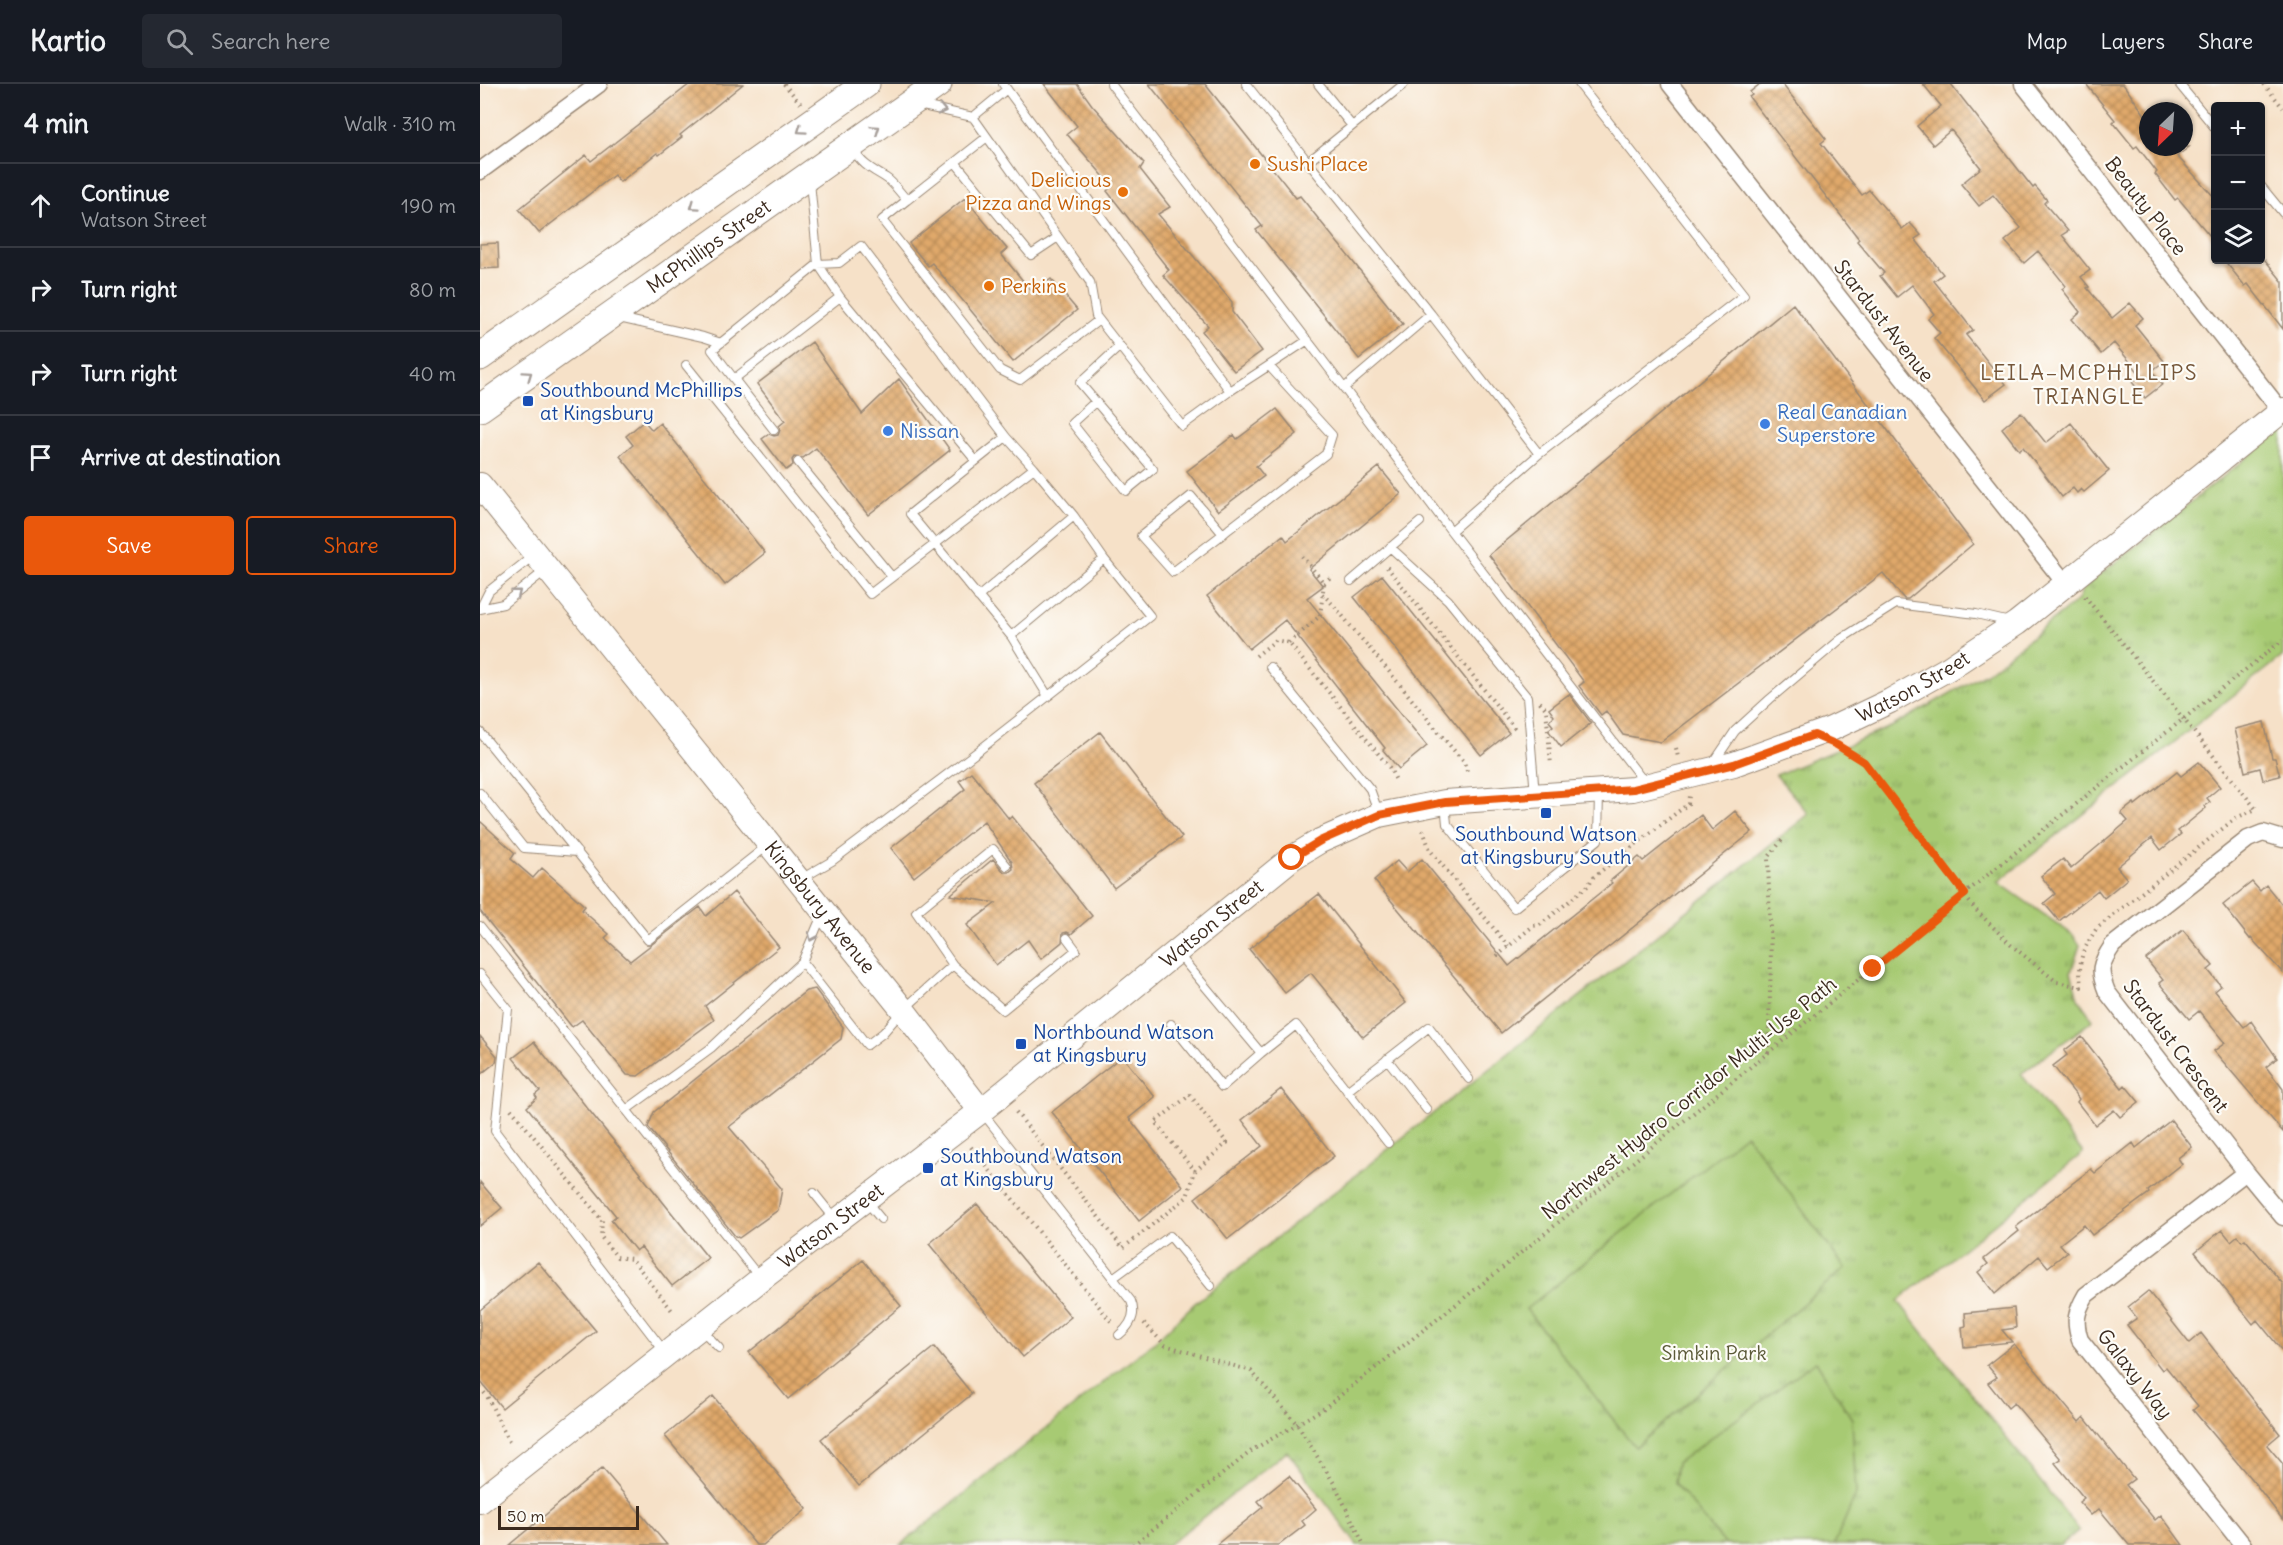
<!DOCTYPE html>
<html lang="en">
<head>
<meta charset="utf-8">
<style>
  body { margin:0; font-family:Delius,sans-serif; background:#242831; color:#f1f3f6 }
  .controls { position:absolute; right:18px; top:18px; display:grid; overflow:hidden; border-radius:6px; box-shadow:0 2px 4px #0004 }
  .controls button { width:54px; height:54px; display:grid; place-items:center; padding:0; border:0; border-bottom:2px solid #363941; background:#171b24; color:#f1f3f6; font:30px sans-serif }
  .compass { position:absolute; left:1659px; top:18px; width:54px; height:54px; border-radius:50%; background:#171b24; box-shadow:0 2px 4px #0004; rotate:205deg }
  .scale { position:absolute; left:18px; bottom:15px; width:141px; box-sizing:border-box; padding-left:6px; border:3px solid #3b2a1e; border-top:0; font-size:16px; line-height:21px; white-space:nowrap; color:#3b2a1e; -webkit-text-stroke:4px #fdfcf7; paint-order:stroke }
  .stop { position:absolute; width:18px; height:18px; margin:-14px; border:4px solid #ea580c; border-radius:50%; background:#fff }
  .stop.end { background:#ea580c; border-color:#fff; box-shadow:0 2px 6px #0008 }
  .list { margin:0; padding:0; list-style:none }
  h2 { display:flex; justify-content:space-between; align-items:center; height:78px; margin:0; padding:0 24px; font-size:26px }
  h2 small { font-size:20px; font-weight:400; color:#9ea1a6 }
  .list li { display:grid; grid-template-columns:39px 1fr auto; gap:18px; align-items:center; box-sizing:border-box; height:84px; padding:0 24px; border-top:2px solid #363941 }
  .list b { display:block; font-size:22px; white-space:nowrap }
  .list p { margin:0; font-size:20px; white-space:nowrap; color:#9ea1a6 }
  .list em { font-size:20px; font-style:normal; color:#9ea1a6 }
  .actions { display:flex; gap:12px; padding:18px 24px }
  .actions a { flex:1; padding:14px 0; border:2px solid #ea580c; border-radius:6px; text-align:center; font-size:21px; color:#ea580c }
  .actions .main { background:#ea580c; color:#fff }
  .icon { flex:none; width:33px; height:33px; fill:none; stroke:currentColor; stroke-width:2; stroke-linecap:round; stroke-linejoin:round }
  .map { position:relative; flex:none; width:1803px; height:1461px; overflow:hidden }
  header { display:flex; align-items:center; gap:36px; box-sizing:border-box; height:84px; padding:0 30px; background:#171b24; border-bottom:2px solid #363941 }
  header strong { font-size:28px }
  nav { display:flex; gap:33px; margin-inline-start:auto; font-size:21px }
  .search { width:420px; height:54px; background:#242831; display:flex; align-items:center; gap:15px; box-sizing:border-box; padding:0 21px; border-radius:6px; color:#9ea1a6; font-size:22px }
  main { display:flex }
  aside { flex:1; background:#171b24 }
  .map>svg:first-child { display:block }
  .grass { fill:url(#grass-tufts); stroke:#717a48; stroke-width:1.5 }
  .garden { fill:#a7ca73; stroke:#717a48; stroke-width:1.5 }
  .building { fill:url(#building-cross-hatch) }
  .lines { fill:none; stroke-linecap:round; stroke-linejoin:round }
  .lane-casing { stroke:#988673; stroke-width:10 }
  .street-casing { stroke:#988673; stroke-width:19 }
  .secondary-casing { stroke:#988673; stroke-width:26 }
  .primary-casing { stroke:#988673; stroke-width:29 }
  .path { stroke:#988673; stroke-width:4; stroke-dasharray:1.5 4.5; stroke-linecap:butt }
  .lane { stroke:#fff; stroke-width:8 }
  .street { stroke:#fff; stroke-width:16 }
  .secondary { stroke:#fff; stroke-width:24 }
  .primary { stroke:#fff; stroke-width:27 }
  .oneway { stroke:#a79f9a }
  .route { stroke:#ea580c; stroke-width:8 }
  .food-dot { fill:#e8710a; stroke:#fdfcf7; stroke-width:2 }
  .transit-dot { fill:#1a4fb4; stroke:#fdfcf7; stroke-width:2 }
  .shop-dot { fill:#3f7fe0; stroke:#fdfcf7; stroke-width:2 }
  .labels { text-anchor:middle; stroke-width:4.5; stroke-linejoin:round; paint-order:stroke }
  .food-label { font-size:20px; fill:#c56008; stroke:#fdfcf7; text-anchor:start }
  .street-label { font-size:20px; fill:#3b2a1e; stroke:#fdfcf7 }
  .transit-label { font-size:20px; fill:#164399; stroke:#fdfcf7; text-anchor:start }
  .shop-label { font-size:20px; fill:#366cbe; stroke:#fdfcf7; text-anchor:start }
  .park-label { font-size:20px; fill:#5b5a38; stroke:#fdfcf7 }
  .neighbourhood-label { font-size:21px; letter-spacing:1.5px; fill:#755639; stroke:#fdfcf7 }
</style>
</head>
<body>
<header>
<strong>Kartio</strong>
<div class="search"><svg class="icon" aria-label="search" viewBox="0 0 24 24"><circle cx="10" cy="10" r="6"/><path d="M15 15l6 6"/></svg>Search here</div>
<nav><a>Map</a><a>Layers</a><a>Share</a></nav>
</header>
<main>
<aside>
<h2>4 min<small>Walk · 310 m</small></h2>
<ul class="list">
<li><svg class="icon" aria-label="ahead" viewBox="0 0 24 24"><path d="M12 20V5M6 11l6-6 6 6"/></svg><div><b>Continue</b><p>Watson Street</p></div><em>190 m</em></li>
<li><svg class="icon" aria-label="right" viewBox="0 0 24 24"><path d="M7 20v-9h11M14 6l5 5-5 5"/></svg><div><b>Turn right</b></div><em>80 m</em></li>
<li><svg class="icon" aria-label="right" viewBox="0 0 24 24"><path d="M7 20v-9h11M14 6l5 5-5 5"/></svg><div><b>Turn right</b></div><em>40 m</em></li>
<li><svg class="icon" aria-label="arrive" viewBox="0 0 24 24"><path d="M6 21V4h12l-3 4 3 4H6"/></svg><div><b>Arrive at destination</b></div></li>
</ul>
<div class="actions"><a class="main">Save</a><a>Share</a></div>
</aside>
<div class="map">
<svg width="1803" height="1461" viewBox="0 0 1803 1461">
  <defs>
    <pattern id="grass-tufts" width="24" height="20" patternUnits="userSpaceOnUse" patternTransform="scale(1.5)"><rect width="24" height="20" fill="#a7ca73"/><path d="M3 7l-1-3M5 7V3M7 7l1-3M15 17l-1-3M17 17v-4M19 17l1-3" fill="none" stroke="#89a45e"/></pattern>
    <pattern id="building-cross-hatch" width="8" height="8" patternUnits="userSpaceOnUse" patternTransform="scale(1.5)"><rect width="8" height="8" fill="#e0a96b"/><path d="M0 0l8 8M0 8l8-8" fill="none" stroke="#b78a57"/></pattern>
  </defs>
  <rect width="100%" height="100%" fill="#fdfcf7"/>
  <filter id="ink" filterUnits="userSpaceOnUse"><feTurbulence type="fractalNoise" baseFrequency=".0167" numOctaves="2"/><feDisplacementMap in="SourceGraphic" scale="12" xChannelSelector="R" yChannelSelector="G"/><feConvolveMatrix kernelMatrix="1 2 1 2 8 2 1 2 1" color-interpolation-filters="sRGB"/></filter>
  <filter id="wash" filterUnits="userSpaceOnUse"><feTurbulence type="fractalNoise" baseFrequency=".008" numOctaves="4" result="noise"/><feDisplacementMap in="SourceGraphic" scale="24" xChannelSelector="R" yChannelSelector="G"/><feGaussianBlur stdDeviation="1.35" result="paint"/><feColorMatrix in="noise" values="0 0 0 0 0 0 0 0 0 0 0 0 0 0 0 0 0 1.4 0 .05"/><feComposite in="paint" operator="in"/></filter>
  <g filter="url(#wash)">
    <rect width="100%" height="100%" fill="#f6e1c8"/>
    <path class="grass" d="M1803,345V572L1518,798L1593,851L1600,861L1591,888L1598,914L1613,936L1541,990L1603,1069L1418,1217L1599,1446L1581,1461H877L807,1367L688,1461H420L674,1258L715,1219L1329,730L1296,691L1413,642L1506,589L1598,516L1603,504Z"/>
    <path class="garden" d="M1266,1050L1365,1184L1155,1363L1046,1225Z
      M1336,1277L1372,1335L1376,1410L1354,1461H1246L1194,1399L1197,1379Z"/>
    <g id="blocks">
      <path class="building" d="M210,0H263L200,51L202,53L179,71L177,69L140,98L134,91L59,149L39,125L106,71L111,77Z
        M564,0H597L612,21L664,79L660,85L690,123L678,130L752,218V228L782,267L754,287L722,247L728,242L683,191L689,186L627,107L632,102L587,50L597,42Z
        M669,0H725L816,114L820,112L923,240L879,275L776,146L782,142Z
        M1280,0H1302L1346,55L1341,59L1382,111L1389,106L1422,145L1430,139L1441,151L1435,155L1463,190L1454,197L1493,246L1486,251L1526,300L1505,316L1454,254L1460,249L1448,235L1454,230L1432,201L1417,213L1400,192L1404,189L1377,157L1379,155L1269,13L1272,11L1270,8Z
        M1443,0H1471L1553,104L1555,102L1567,116L1564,119L1588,147L1582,151L1610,186L1601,193L1609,203L1607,204L1632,234L1650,219L1663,234L1655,241L1684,277L1672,287L1683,300L1665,314L1652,298L1661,291L1634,259L1621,270L1592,235L1600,228L1582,205L1586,202L1558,167L1544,179L1525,157L1541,144L1513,111L1499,122L1481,100L1501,84L1471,46L1453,61L1437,42L1461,22Z
        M1606,0H1643L1668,35V63H1709L1697,72L1736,115V159L1698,114L1695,116L1675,90L1677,88L1657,62L1654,64L1633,38L1635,36Z
        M485,114L527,165L521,170L553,209L571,195L597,226L533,278L452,179L448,182L429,159Z
        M18,159L19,184L0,185V160Z
        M1744,176H1785L1803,198V245L1768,200L1765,202Z
        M1313,220L1493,460L1428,515H1424L1403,489L1181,658L1143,651L1126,627L1121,631L1099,602L1104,598L1009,471Z
        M332,258L382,330L419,295L470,366L388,431L336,364L323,374L314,373L312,376L313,381L306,386L282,355L289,350L294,352L298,351L300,346L299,342L305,337L277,300Z
        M797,325L817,350L776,382L784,392L738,427L707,387L754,351L757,355Z
        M1541,328L1566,359L1591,339L1629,387L1604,408L1601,405L1597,409L1593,404L1582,413L1543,363L1539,366L1522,344Z
        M164,337L172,346L180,339L285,469L245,501L140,372L153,361L146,352Z
        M899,383L921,410L829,485L843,502L827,514L947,662L919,685L903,666L905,664L805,536L769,565L727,512L803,451L807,457Z
        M902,491L1029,649L1001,671L874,513Z
        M1089,610L1111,639L1081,663L1068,646L1073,642L1069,637L1074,632L1069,625Z
        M1784,638L1792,674H1795L1800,692L1783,696L1780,684L1765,688L1755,645Z
        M620,648L702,753L634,804L554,699Z
        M1719,678L1740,703L1727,714L1730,718L1724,722L1726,724L1698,747L1701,750L1681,766L1672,754L1637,783L1647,795L1624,814L1618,806L1579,837L1564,819L1575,810L1561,792L1583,775L1591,785L1648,737L1641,729L1654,719L1655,721L1697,688L1701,692Z
        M491,688L529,735L532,732L612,832L591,850L587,848L583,849L582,858L561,875L548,856L516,881L487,841L516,819L470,811L513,775L524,788H529L533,785L532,778L504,737L434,793L411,764L485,705L479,697Z
        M1255,727L1272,748L1021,949L894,796L917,777L927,788L942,775L1029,882L1132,799L1130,797L1159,773L1163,777L1221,731L1232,746Z
        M0,737L35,769L31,775L53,794L62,784L105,822L102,826L129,850L125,854L150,877L220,823L226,832L254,808L299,863L225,922L234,936L158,992L147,991L102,936L92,943L0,827Z
        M1772,798L1780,807L1786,801L1803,822V889L1771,854L1770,855L1743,821Z
        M839,810L926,919L883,953L831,889L805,909L769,865Z
        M1703,846L1733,882L1728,886L1741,902L1735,907L1764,943L1771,937L1797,974L1786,983L1803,1005V1048L1734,967L1745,959L1719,927L1709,935L1679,899L1683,896L1666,875Z
        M335,905L363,943L361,955L249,1043L302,1105L298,1126L259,1154L255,1152L168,1043L174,1028L326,907Z
        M0,952L17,972L16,978L0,991Z
        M1602,953L1642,1004L1645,1001L1659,1018L1640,1033L1634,1026L1615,1041L1597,1018L1599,1015L1573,982L1587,971L1584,967Z
        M54,958L228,1174L192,1202L161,1163L156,1167L131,1136L136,1132L47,1023L57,1014L55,1011L60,1007L33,974Z
        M642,972L675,1013L649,1034L703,1102L659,1137L572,1028Z
        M801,1005L854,1072L748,1155L715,1114L782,1062L762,1036Z
        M1691,1036L1712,1063L1698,1074L1702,1080L1668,1107L1669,1109L1612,1151L1604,1141L1580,1160L1587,1168L1568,1183L1559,1172L1515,1210L1498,1188L1508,1180L1504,1175L1539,1147L1536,1143L1611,1085L1615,1089L1653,1059L1656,1064Z
        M0,1098L22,1124L0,1142Z
        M497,1120L591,1233L543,1273L449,1160Z
        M1742,1146L1751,1157L1757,1152L1762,1157L1765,1155L1803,1200V1268L1777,1236L1773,1240L1715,1168Z
        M383,1176L421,1222L308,1315L269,1268Z
        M58,1178L116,1247L22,1324L0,1297V1226Z
        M1668,1207L1709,1259L1721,1249L1800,1350L1787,1361L1803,1380V1436L1777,1402L1713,1326L1718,1322L1686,1283L1682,1286L1647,1241L1657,1234L1648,1223Z
        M1534,1224L1536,1244L1522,1246L1532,1258L1484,1263L1482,1243L1486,1242L1485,1229Z
        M1534,1260L1599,1338L1604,1333L1654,1395L1646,1401L1675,1436L1681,1431L1703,1461H1649L1619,1425L1611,1431L1599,1418L1604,1414L1575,1379L1581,1375L1534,1319L1528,1324L1508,1299L1517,1293L1507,1281Z
        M454,1263L492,1310L379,1402L341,1355Z
        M233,1312L327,1425L283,1461H276L185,1352Z
        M122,1384L187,1461H29Z
        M809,1392L836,1425L822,1437L825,1441L799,1461H736L783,1423L778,1417Z"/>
    </g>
  </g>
  <g filter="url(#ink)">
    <use href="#blocks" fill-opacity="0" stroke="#988673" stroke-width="1.5"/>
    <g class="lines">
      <g class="lane-casing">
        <path id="lane" d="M631,0L864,304
          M766,0L828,78L924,0
          M838,0L872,42
          M1699,0L1736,45
          M438,21L493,33L610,198L616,232L702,342L750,307L523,0
          M493,33L527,5
          M372,65C384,82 390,84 406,94C414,99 420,109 427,116L402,136L520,286L540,296L619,236
          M475,78L551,171L578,153
          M828,78L951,230L1059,370L971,447L1165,699
          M1780,101L1803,129
          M427,116L507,53
          M360,213L496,377L430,430L531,552L624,475L594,432L498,513
          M951,230L864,304L971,447
          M139,234L223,253L241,259
          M206,281L390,510L554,384L526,353L381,162L359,179L338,180L232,266L254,295L360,213L338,180L330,98
          M254,295L294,346
          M750,307L828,256
          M615,318L592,339L646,407L673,385L600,299L640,262
          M1059,370L1264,211L1099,0
          M496,377L526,353
          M318,378L412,493
          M554,384L594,432
          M743,450L711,412L661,452L693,488L743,450L749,445L846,370L852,351L789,282
          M910,463L968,516L1047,613L1055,711
          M53,472L9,507L0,525L23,520L66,486
          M871,497L940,438
          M531,552L568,612
          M790,583L890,705L899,730
          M0,648L168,856L287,762
          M1232,681L1255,647L1290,615L1361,555L1416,520L1496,530L1530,538
          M0,709L44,764L97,768
          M965,719L967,740L1034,824L1118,756L1119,708
          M321,795L352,777L497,668L670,532L624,475
          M0,842L280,1194
          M322,878L387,961L403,949L423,926L473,881L523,926L596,866L587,854
          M473,881L436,828L513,765L527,782
          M0,890L28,925L15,1047L184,1267
          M691,940L742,1003L781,969L699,871
          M781,969L816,941L908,1059
          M907,975L947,1026
          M867,1007L949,943L989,995
          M146,1026L231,964L322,878L342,831
          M502,1028L651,1217C657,1231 650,1242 639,1251
          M334,1109L355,1135
          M386,1117L401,1135
          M633,1194L690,1152L731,1202
          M222,1246L239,1264"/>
      </g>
      <g class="street-casing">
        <path id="street" d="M1190,0L1585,499
          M1543,0L1801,327
          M0,87L119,0
          M1803,755L1783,749L1768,755L1633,861C1620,880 1618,886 1627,908L1766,1088L1803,1133
          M1763,1461L1600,1256C1594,1237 1596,1228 1606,1211L1766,1088"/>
      </g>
      <g class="secondary-casing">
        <g id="secondary">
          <path id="s1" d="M0,401L423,926L501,1027"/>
          <path id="s2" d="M0,1417L281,1195L501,1027L812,774L840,757L899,731L965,718L1153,705L1254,680L1351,645L1410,617L1469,584L1537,539L1803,326"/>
        </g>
      </g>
      <g class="primary-casing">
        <g id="primary">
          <path d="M0,273L386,0"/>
          <path id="s3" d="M0,324L458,0"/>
        </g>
      </g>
      <path class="path" d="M304,0L321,20
        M1784,0L1803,24
        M907,483L1036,646
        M844,499L853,491
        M842,510C857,523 866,537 878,551C915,593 948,637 984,678L987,687
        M809,559L840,532L844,499L822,472
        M776,572L796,556L809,559L909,683L917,698
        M1060,618L1066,625L1071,681
        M1359,662L1384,678L1494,824L1531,861L1577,898L1601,903C1598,875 1602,867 1617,844L1756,734L1776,725L1603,510
        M1196,664L1198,673
        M943,746L950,766L1028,862
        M1017,872L1053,842L1060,841L1109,801L1112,794L1208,720L1209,712
        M1288,969L1291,878L1288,774L1302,756
        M31,1025L122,1136L121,1153L137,1173L152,1175L194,1229
        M536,1028L643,1164L707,1113L715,1087L747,1059L710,1011L675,1038L715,1087
        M491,1063L633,1240
        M664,1239L685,1261L771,1287L817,1340L855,1401L884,1461
        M0,1304L7,1312L30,1360
        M653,1461L774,1365L843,1325L1011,1193L1562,747L1803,556"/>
      <use href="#lane" class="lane"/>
      <use href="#street" class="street"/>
      <use href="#secondary" class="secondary"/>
      <use href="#primary" class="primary"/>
    </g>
    <defs><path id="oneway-chevron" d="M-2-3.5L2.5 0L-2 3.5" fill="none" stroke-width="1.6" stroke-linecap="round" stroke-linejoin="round" transform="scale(1.5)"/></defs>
    <g class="oneway">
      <use href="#oneway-chevron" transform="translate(462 26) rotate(13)"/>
      <use href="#oneway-chevron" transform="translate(396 45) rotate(-35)"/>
      <use href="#oneway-chevron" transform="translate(321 46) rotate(145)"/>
      <use href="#oneway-chevron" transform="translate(214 122) rotate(145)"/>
      <use href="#oneway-chevron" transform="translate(48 291) rotate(-35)"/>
      <use href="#oneway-chevron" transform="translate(37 509) rotate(-38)"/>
      <use href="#oneway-chevron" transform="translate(332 853) rotate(114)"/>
    </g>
  </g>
  <g class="lines" filter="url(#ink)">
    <path class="route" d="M812,774L840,757L899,731L965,718L1153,705L1254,680L1334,651L1357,661L1384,678L1485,810L1393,885"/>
  </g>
  <g class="food-dot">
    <circle cx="775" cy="80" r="6"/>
    <circle cx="643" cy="108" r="6"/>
    <circle cx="509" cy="202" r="6"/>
  </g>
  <g class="transit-dot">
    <rect x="42" y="311" width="12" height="12" rx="3"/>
    <rect x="1060" y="723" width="12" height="12" rx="3"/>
    <rect x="535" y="954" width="12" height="12" rx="3"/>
    <rect x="442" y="1078" width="12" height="12" rx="3"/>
  </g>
  <g class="shop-dot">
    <circle cx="1285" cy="340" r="6"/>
    <circle cx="408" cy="347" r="6"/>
  </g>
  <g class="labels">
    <g class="food-label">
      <text x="787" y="87">Sushi Place</text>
      <text x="631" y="103" text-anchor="end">Delicious<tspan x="631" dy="23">Pizza and Wings</tspan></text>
      <text x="521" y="209">Perkins</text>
    </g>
    <g class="street-label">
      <text transform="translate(1666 122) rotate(52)" y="7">Beauty Place</text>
      <text dy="7" stroke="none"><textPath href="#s3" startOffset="280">McPhillips Street</textPath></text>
      <text transform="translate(1404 237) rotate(52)" y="7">Stardust Avenue</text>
      <text dy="7" stroke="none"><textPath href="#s2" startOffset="1688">Watson Street</textPath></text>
      <text dy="7" stroke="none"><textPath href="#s1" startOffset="542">Kingsbury Avenue</textPath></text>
      <text dy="7" stroke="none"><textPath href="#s2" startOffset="932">Watson Street</textPath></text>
      <text transform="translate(1696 962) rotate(53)" y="7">Stardust Crescent</text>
      <text transform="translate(1209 1014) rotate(-39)" y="7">Northwest Hydro Corridor Multi-Use Path</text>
      <text dy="7" stroke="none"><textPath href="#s2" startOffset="446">Watson Street</textPath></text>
      <text transform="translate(1655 1290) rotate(52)" y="7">Galaxy Way</text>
    </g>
    <g class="transit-label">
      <text x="60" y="313">Southbound McPhillips<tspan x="60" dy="23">at Kingsbury</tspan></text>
      <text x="1066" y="757" text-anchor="middle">Southbound Watson<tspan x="1066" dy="23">at Kingsbury South</tspan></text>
      <text x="553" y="955">Northbound Watson<tspan x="553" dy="23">at Kingsbury</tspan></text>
      <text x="460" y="1079">Southbound Watson<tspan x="460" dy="23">at Kingsbury</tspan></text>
    </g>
    <g class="shop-label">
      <text x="1297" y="335">Real Canadian<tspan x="1297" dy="23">Superstore</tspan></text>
      <text x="420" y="354">Nissan</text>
    </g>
    <g class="park-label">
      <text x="1234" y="1276">Simkin Park</text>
    </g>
    <g class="neighbourhood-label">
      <text x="1609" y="296">LEILA–MCPHILLIPS<tspan x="1609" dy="24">TRIANGLE</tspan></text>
    </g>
  </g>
</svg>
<div class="controls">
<button>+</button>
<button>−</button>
<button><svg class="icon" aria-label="layers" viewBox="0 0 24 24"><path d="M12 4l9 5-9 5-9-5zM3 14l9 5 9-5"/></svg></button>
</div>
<svg class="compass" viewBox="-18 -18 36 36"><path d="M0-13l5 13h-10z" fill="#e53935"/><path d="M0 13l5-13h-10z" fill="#9ea1a6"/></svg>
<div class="scale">50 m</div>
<div class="stop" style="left:812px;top:774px"></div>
<div class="stop end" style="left:1393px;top:885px"></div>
</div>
</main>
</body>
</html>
